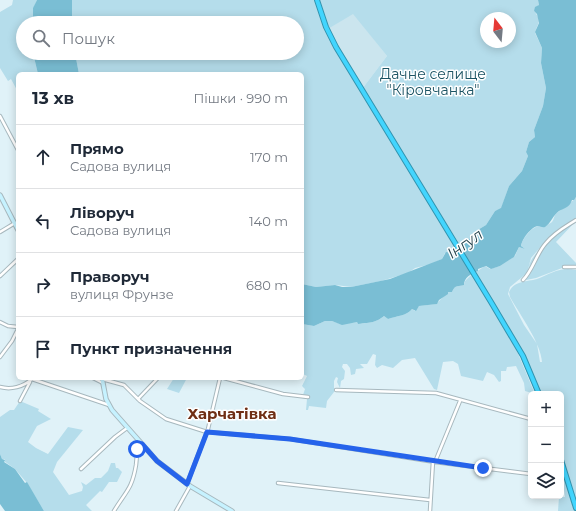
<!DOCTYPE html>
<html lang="uk">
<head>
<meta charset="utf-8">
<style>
  body { margin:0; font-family:Montserrat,sans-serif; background:#f6f6f7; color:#1f2937 }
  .controls { position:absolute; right:12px; bottom:12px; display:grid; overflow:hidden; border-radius:6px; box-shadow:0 2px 10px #0003 }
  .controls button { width:36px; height:36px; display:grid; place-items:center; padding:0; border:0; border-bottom:1px solid #e0e1e3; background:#fff; color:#1f2937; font:20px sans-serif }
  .compass { position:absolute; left:480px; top:12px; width:36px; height:36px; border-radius:50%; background:#fff; box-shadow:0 2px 10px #0003; rotate:344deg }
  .stop { position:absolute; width:12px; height:12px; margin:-9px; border:3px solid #2563eb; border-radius:50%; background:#fff }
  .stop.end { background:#2563eb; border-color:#fff; box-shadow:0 1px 4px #0008 }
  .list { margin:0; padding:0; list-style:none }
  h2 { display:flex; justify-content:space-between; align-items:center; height:52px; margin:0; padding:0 16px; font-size:17px }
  h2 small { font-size:13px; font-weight:400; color:#747a83 }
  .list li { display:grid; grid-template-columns:26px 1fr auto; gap:12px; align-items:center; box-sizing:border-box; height:64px; padding:0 16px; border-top:1px solid #e0e1e3 }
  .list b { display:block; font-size:15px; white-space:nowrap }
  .list p { margin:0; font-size:13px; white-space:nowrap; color:#747a83 }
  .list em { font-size:13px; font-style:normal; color:#747a83 }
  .icon { flex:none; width:22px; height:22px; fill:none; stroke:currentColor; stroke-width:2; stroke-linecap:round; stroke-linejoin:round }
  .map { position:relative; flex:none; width:576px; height:511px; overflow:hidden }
  .search { position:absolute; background:#fff; box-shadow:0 2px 10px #0003; left:16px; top:16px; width:288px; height:44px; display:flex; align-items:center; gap:10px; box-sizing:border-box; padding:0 14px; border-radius:22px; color:#747a83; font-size:15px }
  .panel { position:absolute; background:#fff; box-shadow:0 2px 10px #0003; left:16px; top:72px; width:288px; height:308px; border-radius:6px }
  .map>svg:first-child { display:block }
  .built { fill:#cbe5ee }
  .green { fill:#b5ddeb; fill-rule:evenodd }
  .water { fill:#7abed4 }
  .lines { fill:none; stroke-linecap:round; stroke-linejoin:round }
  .street-casing { stroke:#a7b8be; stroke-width:4.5 }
  .secondary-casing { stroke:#a7b8be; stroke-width:5.5 }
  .highway-casing { stroke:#3294af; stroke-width:6 }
  .street { stroke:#fff; stroke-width:2.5 }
  .secondary { stroke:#c6f2ff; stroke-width:3.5 }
  .highway { stroke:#42d5fe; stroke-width:4 }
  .route { stroke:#2563eb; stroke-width:5 }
  .labels { text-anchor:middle; stroke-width:3; stroke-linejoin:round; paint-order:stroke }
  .park-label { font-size:14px; fill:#1a5363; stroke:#fff }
  .water-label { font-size:15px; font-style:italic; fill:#1a3b45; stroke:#fff }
  .neighbourhood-label { font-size:15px; font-weight:bold; fill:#702f15; stroke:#fff }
</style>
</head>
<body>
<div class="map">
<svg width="576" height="511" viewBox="0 0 576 511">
  <rect width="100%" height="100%" fill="#e0f2f8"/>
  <path class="built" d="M353,13L387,56L362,89L328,29Z"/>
  <path class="green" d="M13,0H37L33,9V23H23V53H33L38,74H18V92L11,79L8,81L0,68V12L12,5Z
    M72,0H315L334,48L456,247L452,252L445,253L442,259L431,264L415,268L408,273L381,281L351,287L336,285L316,287L302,284V74H79L75,53H297V23H72Z
    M318,0H538L539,5L534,11C543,22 537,23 535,33L542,48L541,63L546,88L543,106L534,130L535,137L529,142L526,152L528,156L522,171L509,186L501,209L495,211L486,225L476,231L472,238C467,240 464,243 460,245L362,89L387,56L353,14L328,29ZM486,18H510V42H486Z
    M576,197V220L544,243L531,258L527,273L510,287L508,294L524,325L537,344L540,362H542C541,343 520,315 510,297L509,292C515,280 527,282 537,279C550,274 561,266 576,270V504L561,456V394H540L512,334L476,272L485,266L490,269L500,266L515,256L519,247L525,249L521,246C522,239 531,228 538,226C543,226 547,226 552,222C554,220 554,214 558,212C566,207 570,204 576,197Z
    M575,222L556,242L576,263V268H562L536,278L521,281C530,274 527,267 532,259C542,244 559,230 575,222Z
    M472,274L517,351L535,394L525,391L524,383L516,366L507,367L506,371H501V381L499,382L494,375L487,372L483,381L461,376L458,364L453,361L443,362L437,390L434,389L415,358L402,360L393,368L382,365L377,368L375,365L376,355L373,354L367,364H360L364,368L356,369L355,374L351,375L350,368L347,364H343L342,367L345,371L344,379L341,381L340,388L337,382L338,378L336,377L334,381V392L327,401L326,408L309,406L308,410H306L307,399L302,398L305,389L302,386L307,376L303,374L302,371V324L314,326L325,321H332L341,324L357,322L358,324C372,322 375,323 384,316L388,319C396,316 407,316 412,309L415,311L419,306L436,304L448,292H452C455,284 459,287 464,285L465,281Z
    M174,378H187L179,393L167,389Z
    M20,401L39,409L38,411L51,419L37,426L28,442L36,448L48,454L68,427L83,430L57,462L53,472L69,495L82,491L83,487L81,482L86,485L95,478H101L108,471L111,463H115L116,468H118L122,472L117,482H109L102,492L100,491L86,505L92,511H44L27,483L15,469L4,461L5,459H2L0,454V417L10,410H14Z
    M562,475L564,477L574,511H558L559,497H565Z"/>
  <path class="water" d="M37,0H72V23H33V8Z
    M538,0H576V197L574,200H572C570,207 565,208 559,211C553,215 551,223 545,227C542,228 541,226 538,226C531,227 522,239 521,246L525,249L519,247L514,257L500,266L491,269L486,266L478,269V271C470,274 464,278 464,285C459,287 455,284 452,292H448V294L439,300L437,304L419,306L416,311L412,309C407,316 396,316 388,319L384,316C375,323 372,322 358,324L357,322L342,325L332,321H325L314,326L302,324V284L316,287L335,285L342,287H351L390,279L442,259L446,252L451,253L464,241L472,238L476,231L486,225L495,211L501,208L509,186L522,171L528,156L526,152L529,142L535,137L534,130L543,106L546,88L541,63L542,48L535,32L539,23L537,14L534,11L535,7L539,5Z
    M33,53H75L79,74H38Z
    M0,454L2,459L5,460L4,462L15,469L25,483L27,482L44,511H5L0,504Z"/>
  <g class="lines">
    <g class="street-casing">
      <path id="street" d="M0,116L18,150
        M0,232L15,223
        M564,267H576
        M0,276L18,259
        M523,280C533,270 536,254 546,243C555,232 565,227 576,220
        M0,322L8,326L18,327
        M0,357L12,341L18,329
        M93,378L103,383
        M224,378L283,394L308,397
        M32,379L109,405
        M102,379L124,385L140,401L166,419L207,432L290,439L435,462L531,474
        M0,387C11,390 23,387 32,379
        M336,390L436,393L531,419
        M138,399L158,378
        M20,401L30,382
        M435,462L460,401
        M81,469L115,437L127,428
        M278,483L430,500
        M187,484L208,429L220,378
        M114,511C125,492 132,490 136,465C137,457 136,451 142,444
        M176,511L190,486
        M430,511L433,461"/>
    </g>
    <g class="secondary-casing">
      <path id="secondary" d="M0,195L18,230
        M102,378L106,399L112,410L157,461L190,486L232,511"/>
    </g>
    <g class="highway-casing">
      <path id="highway" d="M317,0L326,27L336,47L491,302L523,356L539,394
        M561,460L576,508"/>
    </g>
    <use href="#street" class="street"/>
    <use href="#secondary" class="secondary"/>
    <use href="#highway" class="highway"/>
  </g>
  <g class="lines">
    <path class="route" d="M137,449L142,444L157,461L187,484L207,432L290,439L483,468"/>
  </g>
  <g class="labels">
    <g class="park-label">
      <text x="433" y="79">Дачне селище<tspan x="433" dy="16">"Кіровчанка"</tspan></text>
    </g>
    <g class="water-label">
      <text transform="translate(465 244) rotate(-35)" y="5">Інгул</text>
    </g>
    <g class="neighbourhood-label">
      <text x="232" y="419">Харчатівка</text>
    </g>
  </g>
</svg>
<div class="controls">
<button>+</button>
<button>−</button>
<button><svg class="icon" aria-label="layers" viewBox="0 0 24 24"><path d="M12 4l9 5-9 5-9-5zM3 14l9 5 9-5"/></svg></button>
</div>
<svg class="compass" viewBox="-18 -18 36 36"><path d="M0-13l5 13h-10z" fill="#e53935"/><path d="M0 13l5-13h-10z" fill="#747a83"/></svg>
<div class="stop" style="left:137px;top:449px"></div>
<div class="stop end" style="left:483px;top:468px"></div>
<div class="search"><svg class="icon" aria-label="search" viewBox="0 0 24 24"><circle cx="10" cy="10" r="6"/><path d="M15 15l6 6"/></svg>Пошук</div>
<section class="panel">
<h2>13 хв<small>Пішки · 990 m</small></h2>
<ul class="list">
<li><svg class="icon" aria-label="ahead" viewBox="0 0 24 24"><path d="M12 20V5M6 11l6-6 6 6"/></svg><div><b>Прямо</b><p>Садова вулиця</p></div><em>170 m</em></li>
<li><svg class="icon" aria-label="left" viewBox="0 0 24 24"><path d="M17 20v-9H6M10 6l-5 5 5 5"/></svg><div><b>Ліворуч</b><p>Садова вулиця</p></div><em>140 m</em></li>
<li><svg class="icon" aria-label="right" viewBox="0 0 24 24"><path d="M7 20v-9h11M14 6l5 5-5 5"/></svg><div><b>Праворуч</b><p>вулиця Фрунзе</p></div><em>680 m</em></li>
<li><svg class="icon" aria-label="arrive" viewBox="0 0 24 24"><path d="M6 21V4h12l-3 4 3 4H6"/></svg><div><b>Пункт призначення</b></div></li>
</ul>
</section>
</div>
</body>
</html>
